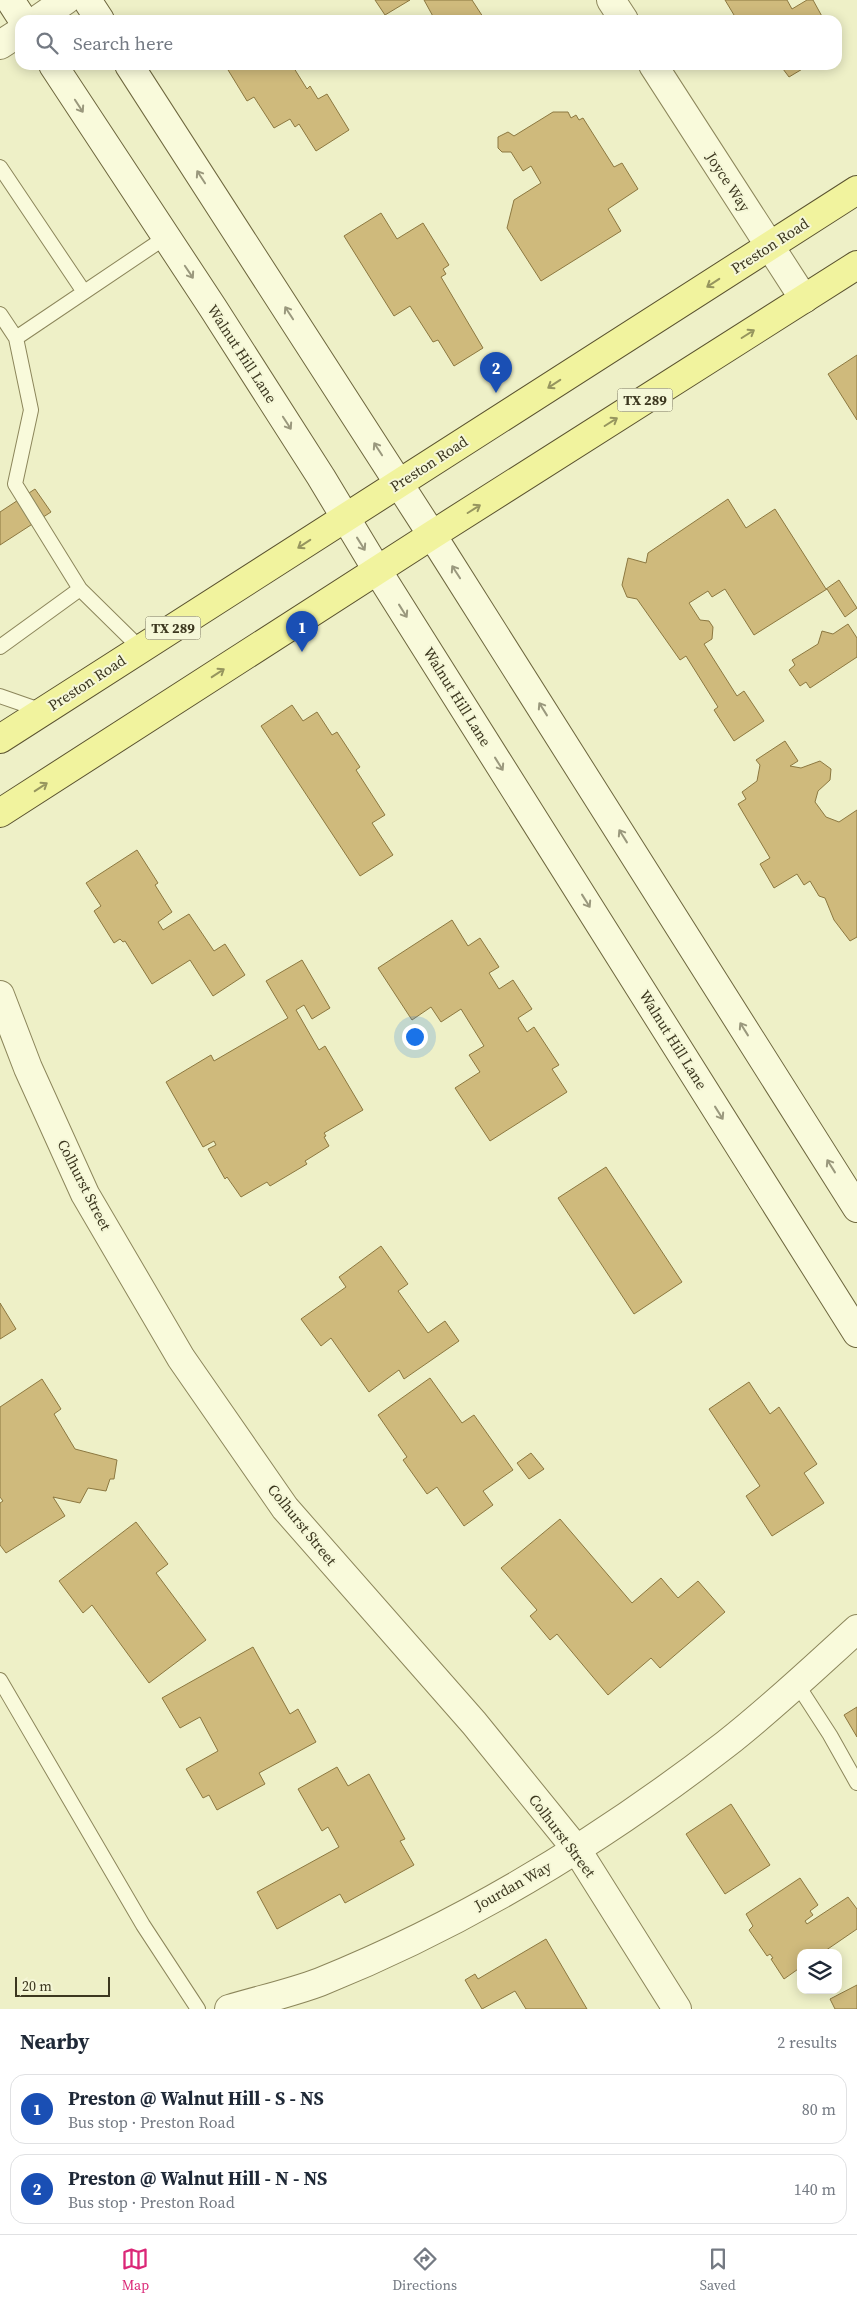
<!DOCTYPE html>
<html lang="en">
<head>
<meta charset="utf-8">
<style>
  body { margin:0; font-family:"Source Serif 4",serif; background:#f2f2f3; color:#1f2937 }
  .controls { position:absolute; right:15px; bottom:15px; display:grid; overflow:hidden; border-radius:10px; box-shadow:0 2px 12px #0003 }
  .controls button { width:45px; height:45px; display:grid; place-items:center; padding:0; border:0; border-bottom:1px solid #e0e1e3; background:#fff; color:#1f2937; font:25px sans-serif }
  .scale { position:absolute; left:15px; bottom:12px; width:95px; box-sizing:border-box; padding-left:5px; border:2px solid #3c371f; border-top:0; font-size:14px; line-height:18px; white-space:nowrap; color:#3c371f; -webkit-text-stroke:4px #f5f7d7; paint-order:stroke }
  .you { position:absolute; left:414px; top:1036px; width:18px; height:18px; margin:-12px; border:4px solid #fff; border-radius:50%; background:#1a73e8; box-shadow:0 0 0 8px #1a73e833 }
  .badge { display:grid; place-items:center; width:32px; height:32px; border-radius:50%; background:#db2777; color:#fff; font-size:16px; font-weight:700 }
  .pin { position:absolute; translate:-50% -41px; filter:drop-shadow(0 1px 2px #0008) }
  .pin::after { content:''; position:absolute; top:26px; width:18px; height:15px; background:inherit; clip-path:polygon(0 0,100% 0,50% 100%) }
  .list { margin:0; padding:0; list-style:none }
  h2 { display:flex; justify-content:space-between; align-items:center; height:65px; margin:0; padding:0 20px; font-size:21px }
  h2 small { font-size:16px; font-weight:400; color:#747a83 }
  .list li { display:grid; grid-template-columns:32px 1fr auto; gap:15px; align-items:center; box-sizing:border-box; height:70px; margin:0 10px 10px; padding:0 10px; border:1px solid #e0e1e3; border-radius:15px }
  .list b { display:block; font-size:19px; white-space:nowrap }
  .list p { margin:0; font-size:16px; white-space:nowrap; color:#747a83 }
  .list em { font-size:16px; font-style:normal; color:#747a83 }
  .icon { flex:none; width:28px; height:28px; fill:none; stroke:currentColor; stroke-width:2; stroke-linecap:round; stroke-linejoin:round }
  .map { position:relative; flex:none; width:857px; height:2009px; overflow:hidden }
  .search { position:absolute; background:#fff; box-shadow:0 2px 12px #0003; left:15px; right:15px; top:15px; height:55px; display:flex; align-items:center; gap:12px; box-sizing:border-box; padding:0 18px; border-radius:15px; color:#747a83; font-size:19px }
  .sheet { height:225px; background:#fff }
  nav { display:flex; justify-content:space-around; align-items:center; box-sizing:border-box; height:70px; border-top:1px solid #e0e1e3; background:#fff; font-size:14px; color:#747a83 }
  nav a { display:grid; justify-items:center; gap:2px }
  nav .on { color:#db2777 }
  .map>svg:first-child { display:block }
  .building { fill:#cfba7c; stroke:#8c7840 }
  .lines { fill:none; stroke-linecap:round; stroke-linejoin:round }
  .lane-casing { stroke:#8c865b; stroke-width:16 }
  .street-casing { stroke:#8c865b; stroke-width:30 }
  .secondary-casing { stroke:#6e673e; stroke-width:30 }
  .primary-casing { stroke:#5a522f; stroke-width:30 }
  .lane { stroke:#f9fadb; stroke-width:14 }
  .street { stroke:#f9fadb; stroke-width:28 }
  .secondary { stroke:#f9fadb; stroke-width:28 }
  .primary { stroke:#f1f39e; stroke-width:28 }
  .oneway { stroke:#9a987d }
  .oneway2 { stroke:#96955e }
  .labels { text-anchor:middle; stroke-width:4; stroke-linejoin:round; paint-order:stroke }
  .shield { fill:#f5f7d7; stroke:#747156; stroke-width:1 }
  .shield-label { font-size:14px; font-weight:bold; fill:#3c371f }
  .street-label { font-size:15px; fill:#3c371f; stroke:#f5f7d7 }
</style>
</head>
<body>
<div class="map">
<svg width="857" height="2009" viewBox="0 0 857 2009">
  <rect width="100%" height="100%" fill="#eef0c7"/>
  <path class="building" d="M375,0H410L385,15Z
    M424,0H472L485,20H435Z
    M725,0H787L792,9L807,0H813L824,20H737Z
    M225,65H292L307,89L310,86L318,99L327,94L349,130L316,151L299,124L295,127L290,119L274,128L254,97L247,101Z
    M780,65H809L789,77Z
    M553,112H568L571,118L576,115L579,120L583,118L614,167L622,163L638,189L608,209L621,231L541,281L507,228L514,200L541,183L531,166L523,171L511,152H502L498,148V137L508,132L514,136Z
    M381,213L397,239L423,223L449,265L443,269L446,274L441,277L483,348L454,366L438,340L433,342L410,306L394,316L344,236Z
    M857,355V420L828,374Z
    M35,489L51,512L0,545V512Z
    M728,499L746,528L775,509L826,589L839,580L857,608L845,617L827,589L754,635L725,589L712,597L708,591L689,603L700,620L709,621L713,627L712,639L704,644L737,696L744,691L764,721L734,741L714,710L718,707L686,656L680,660L637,599L627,597L622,585L628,558L646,563L648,553Z
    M848,624L857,638V657L810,688L806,682L800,686L789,670L795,665L792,660L818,644L822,631L833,634Z
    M292,705L303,721L317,712L332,735L337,732L360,767L356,770L385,815L372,823L393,855L360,876L261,726Z
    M785,741L798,761L790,766L801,768L820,761L831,769L830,780L818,791L815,802L826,817L839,822L857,810V937L850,941L834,920L825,898L819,896L810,881L804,885L797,874L774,888L760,864L770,858L738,804L746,799L742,792L757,781L760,765L756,760Z
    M137,850L158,883L155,885L172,912L158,922L163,930L189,914L214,951L225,944L245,975L213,996L190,960L152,984L125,941L123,942L120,939L114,943L94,911L101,906L86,883Z
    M452,920L468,946L480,938L499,967L489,973L499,989L513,980L532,1009L518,1018L527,1032L534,1027L559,1065L552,1069L567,1092L490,1141L455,1088L480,1072L469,1055L484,1046L461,1009L441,1022L431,1007L412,1020L378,968Z
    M302,960L330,1008L312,1019L304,1005L296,1010L319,1050L325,1046L363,1110L324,1133L326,1136L324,1137L329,1146L305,1161L307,1164L270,1186L267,1182L241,1197L227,1177L225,1179L208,1149L216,1145L214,1141L203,1147L166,1082L211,1055L214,1061L288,1018L266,981Z
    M606,1167L682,1282L634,1314L558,1198Z
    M381,1246L408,1284L398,1291L428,1333L445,1321L459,1341L404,1379L399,1370L369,1392L331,1338L321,1346L301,1319L346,1287L339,1277Z
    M0,1303L16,1329L0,1339Z
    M430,1378L462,1423L474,1415L513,1470L483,1491L493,1505L464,1526L437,1487L427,1494L403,1460L407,1457L378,1415Z
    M42,1379L61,1409L54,1414L75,1449L117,1460L114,1479H110L106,1491L88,1488L80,1503L53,1497L65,1516L6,1553L0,1545V1503L3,1501L0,1497V1407Z
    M749,1382L770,1414L779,1407L817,1464L804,1473L824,1503L772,1536L746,1496L760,1486L709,1409Z
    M531,1453L544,1469L529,1479L517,1463Z
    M560,1519L632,1603L661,1578L678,1598L698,1581L725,1612L660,1668L651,1658L608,1695L557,1634L550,1640L530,1616L537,1610L501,1568Z
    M136,1522L168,1564L156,1573L206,1640L149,1683L92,1605L83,1613L59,1581Z
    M253,1647L290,1714L298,1709L316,1742L259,1773L265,1784L217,1810L209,1795L203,1798L186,1769L218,1751L200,1717L180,1728L162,1698Z
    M857,1707V1737L844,1715Z
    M337,1767L348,1786L369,1774L405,1839L400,1841L414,1865L345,1903L340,1894L277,1929L257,1892L339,1847L328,1827L322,1831L298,1789Z
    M731,1804L770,1865L725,1894L686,1834Z
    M800,1878L818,1905L810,1911L813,1915L805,1921L807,1924L848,1897L857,1909V1929L822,1953H801V1967L784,1979L771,1959L773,1958L770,1954L767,1956L749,1930L753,1926L746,1914Z
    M546,1939L587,2009H526L515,1991L482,2009L465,1980L475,1974L478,1979Z
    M857,1985V2009H835L830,1999Z"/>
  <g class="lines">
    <g class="lane-casing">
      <path id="lane" d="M0,167L84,292
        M0,314L16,338L166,237
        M16,338L31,410L15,484L80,589L141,649
        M0,647L80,589
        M0,696L43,711
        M0,1680L143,1925L198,2009
        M797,1684L830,1735L857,1783"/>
    </g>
    <g class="street-casing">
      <path id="street" d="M611,0L624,20
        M37,20L66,0
        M0,45L20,32
        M653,65L804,299
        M0,995L28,1068L85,1194L181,1358L285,1508L474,1723L577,1850L677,2009
        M229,2009C259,2000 291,1993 320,1982C466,1923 602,1840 726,1744C772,1708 814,1668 857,1629"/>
    </g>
    <g class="secondary-casing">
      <path id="secondary" d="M10,0L23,20
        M87,0L100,20
        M53,65L213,308L321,477L377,570L857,1333
        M129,65L432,535L857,1208"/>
    </g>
    <g class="primary-casing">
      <path id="primary" d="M0,739L857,190
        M0,813L432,535L857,265"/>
    </g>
    <use href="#lane" class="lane"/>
    <use href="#street" class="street"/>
    <use href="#secondary" class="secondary"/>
    <use href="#primary" class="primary"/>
  </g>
  <defs><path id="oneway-shaft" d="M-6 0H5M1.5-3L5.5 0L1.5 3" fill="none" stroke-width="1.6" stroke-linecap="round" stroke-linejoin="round" transform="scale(1.25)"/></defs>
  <g class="oneway">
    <use href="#oneway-shaft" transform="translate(79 106) rotate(57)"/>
    <use href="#oneway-shaft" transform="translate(201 177) rotate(-123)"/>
    <use href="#oneway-shaft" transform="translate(189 272) rotate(56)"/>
    <use href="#oneway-shaft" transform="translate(289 313) rotate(-123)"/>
    <use href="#oneway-shaft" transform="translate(287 423) rotate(57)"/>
    <use href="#oneway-shaft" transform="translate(378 449) rotate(-123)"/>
    <use href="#oneway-shaft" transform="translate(361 544) rotate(58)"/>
    <use href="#oneway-shaft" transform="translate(456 572) rotate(-123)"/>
    <use href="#oneway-shaft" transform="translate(403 611) rotate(58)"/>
    <use href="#oneway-shaft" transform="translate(543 709) rotate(-122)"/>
    <use href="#oneway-shaft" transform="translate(499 764) rotate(58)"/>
    <use href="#oneway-shaft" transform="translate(623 836) rotate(-122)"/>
    <use href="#oneway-shaft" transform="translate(586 901) rotate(58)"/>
    <use href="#oneway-shaft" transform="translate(744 1029) rotate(-122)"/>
    <use href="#oneway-shaft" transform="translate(719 1113) rotate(58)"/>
    <use href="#oneway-shaft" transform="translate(831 1166) rotate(-122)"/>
  </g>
  <g class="oneway2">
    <use href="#oneway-shaft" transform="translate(713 283) rotate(147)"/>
    <use href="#oneway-shaft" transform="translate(748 334) rotate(-32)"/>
    <use href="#oneway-shaft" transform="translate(554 384) rotate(147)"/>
    <use href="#oneway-shaft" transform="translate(611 422) rotate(-32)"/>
    <use href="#oneway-shaft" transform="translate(474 509) rotate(-32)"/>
    <use href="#oneway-shaft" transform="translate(304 544) rotate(147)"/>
    <use href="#oneway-shaft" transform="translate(218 673) rotate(-33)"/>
    <use href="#oneway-shaft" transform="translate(41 787) rotate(-33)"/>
  </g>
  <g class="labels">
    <g class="shield">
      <rect x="617.5" y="388.5" width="55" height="23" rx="4"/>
      <rect x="145.5" y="616.5" width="55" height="23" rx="4"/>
    </g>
    <g class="shield-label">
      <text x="645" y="405">TX 289</text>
      <text x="173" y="633">TX 289</text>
    </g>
    <g class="street-label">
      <text transform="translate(728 182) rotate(57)" y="5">Joyce Way</text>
      <text transform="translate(770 246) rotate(-33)" y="5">Preston Road</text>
      <text transform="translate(242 354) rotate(57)" y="5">Walnut Hill Lane</text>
      <text transform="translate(429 464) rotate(-33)" y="5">Preston Road</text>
      <text transform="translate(87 683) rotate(-33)" y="5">Preston Road</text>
      <text transform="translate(457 697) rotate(58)" y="5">Walnut Hill Lane</text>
      <text transform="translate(673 1040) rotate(58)" y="5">Walnut Hill Lane</text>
      <text transform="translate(84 1185) rotate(63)" y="5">Colhurst Street</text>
      <text transform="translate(302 1525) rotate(51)" y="5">Colhurst Street</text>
      <text transform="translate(562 1836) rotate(53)" y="5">Colhurst Street</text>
      <text transform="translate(513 1886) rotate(-29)" y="5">Jourdan Way</text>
    </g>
  </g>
</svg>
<div class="controls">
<button><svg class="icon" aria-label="layers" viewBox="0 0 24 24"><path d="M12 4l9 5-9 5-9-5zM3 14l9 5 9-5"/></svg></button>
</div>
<div class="scale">20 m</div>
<div class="you"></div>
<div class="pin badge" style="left:302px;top:652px;background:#1a4fb4">1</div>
<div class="pin badge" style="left:496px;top:393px;background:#1a4fb4">2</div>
<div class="search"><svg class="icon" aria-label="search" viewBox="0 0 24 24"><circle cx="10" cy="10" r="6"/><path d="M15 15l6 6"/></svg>Search here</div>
</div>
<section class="sheet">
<h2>Nearby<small>2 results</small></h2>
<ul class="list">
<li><span class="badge" style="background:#1a4fb4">1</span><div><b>Preston @ Walnut Hill - S - NS</b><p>Bus stop · Preston Road</p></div><em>80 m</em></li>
<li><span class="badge" style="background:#1a4fb4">2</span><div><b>Preston @ Walnut Hill - N - NS</b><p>Bus stop · Preston Road</p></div><em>140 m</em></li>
</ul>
</section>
<nav>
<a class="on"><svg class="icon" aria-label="map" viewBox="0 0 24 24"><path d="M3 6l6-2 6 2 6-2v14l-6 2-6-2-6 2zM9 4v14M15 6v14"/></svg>Map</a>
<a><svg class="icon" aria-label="directions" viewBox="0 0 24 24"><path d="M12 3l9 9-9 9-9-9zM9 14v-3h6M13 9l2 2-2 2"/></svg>Directions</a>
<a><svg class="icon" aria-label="saved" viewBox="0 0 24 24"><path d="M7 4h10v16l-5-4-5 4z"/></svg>Saved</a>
</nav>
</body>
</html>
